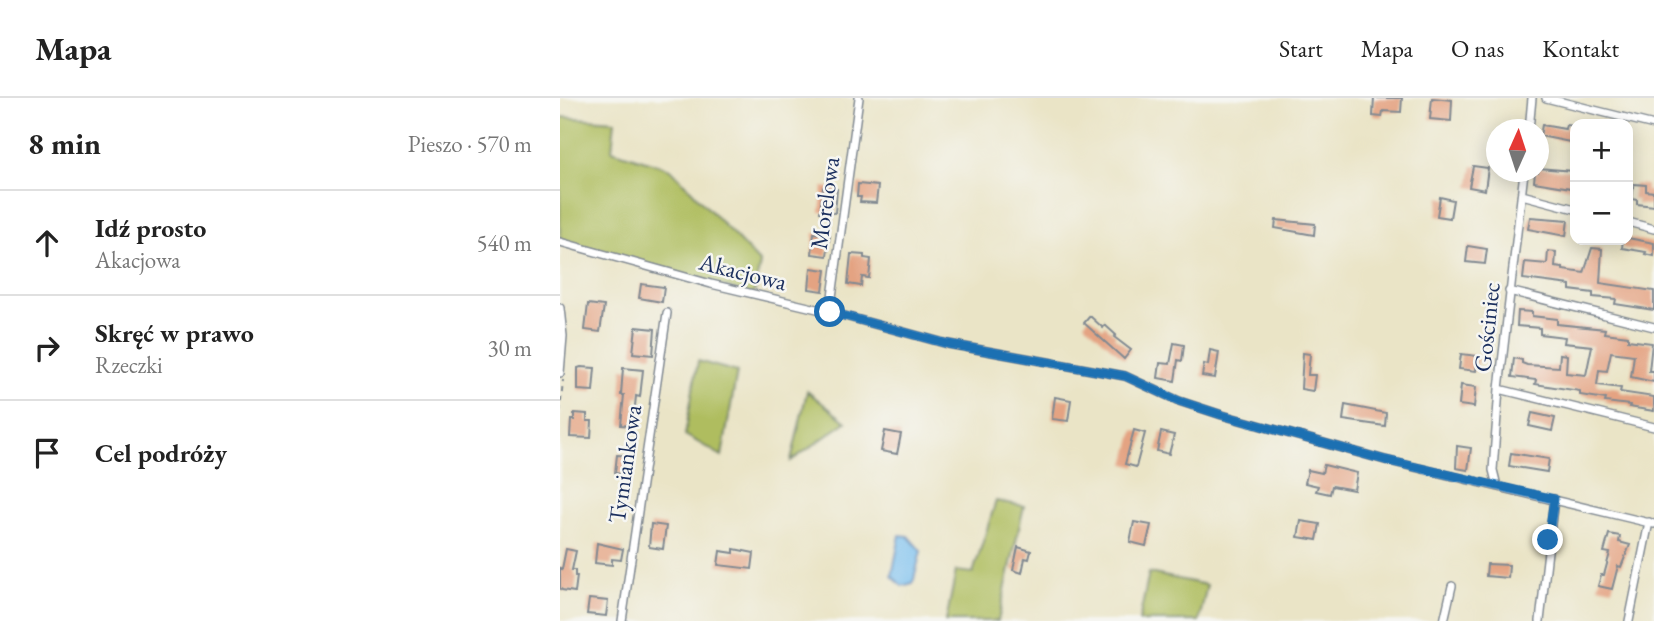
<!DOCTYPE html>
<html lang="pl">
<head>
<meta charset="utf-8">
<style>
  body { margin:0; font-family:"EB Garamond",serif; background:#f2f2f2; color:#222 }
  .controls { position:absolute; right:21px; top:21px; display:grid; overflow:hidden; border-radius:14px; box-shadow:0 4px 18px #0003 }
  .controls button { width:63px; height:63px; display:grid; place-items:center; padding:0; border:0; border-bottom:2px solid #e0e0e0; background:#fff; color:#222; font:35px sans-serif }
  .compass { position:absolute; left:926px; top:21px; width:63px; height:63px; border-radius:50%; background:#fff; box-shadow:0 4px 18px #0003; rotate:3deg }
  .stop { position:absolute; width:21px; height:21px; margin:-16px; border:5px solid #1f6fb2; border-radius:50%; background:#fff }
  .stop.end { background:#1f6fb2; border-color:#fff; box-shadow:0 2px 7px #0008 }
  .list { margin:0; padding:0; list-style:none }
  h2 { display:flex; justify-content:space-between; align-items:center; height:91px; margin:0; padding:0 28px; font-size:30px }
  h2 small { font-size:23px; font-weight:400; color:#767676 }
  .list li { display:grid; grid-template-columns:46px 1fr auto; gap:21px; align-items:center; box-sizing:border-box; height:105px; padding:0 28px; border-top:2px solid #e0e0e0 }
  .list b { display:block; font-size:26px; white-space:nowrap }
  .list p { margin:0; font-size:23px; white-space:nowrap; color:#767676 }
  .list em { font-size:23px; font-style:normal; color:#767676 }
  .icon { flex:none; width:38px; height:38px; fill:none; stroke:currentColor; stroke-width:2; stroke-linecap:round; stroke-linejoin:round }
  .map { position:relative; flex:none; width:1094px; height:523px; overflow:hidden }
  header { display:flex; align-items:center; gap:42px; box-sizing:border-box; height:98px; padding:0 35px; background:#fff; border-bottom:2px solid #e0e0e0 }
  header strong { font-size:33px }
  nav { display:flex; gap:38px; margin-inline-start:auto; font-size:24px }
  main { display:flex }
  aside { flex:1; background:#fff }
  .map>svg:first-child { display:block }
  .green { fill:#afbd5f; stroke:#65765e; stroke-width:2 }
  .water { fill:#76bdee; stroke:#4876a6; stroke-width:2 }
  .building { fill:#e4a382 }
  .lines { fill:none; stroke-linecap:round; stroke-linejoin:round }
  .street-casing { stroke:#828a92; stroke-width:10 }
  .path { stroke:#828a92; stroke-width:2; stroke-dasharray:5 5; stroke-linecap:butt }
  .street { stroke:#fff; stroke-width:7 }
  .route { stroke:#1f6fb2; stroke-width:9 }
  .labels { text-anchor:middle; stroke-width:5; stroke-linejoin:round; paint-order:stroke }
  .street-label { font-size:24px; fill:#1b2f5e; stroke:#f6f6f2 }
</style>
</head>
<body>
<header>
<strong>Mapa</strong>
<nav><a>Start</a><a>Mapa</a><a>O nas</a><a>Kontakt</a></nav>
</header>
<main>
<aside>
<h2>8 min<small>Pieszo · 570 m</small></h2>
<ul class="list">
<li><svg class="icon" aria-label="ahead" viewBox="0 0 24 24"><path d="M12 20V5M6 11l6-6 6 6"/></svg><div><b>Idź prosto</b><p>Akacjowa</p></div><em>540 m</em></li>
<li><svg class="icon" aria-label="right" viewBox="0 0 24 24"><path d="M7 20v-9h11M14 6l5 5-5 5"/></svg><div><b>Skręć w prawo</b><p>Rzeczki</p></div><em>30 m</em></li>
<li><svg class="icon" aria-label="arrive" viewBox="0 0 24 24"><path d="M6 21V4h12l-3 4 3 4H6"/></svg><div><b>Cel podróży</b></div></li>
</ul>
</aside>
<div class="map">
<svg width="1094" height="523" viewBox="0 0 1094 523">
  <rect width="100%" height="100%" fill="#f6f6f2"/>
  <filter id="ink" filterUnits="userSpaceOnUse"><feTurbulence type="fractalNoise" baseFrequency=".0143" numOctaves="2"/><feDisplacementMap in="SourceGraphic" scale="14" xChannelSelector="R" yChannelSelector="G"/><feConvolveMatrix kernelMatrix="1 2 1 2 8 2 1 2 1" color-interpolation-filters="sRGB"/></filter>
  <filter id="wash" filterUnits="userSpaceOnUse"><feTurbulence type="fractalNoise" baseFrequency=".00686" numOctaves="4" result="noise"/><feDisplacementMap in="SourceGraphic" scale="28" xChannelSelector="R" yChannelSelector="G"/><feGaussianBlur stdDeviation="1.57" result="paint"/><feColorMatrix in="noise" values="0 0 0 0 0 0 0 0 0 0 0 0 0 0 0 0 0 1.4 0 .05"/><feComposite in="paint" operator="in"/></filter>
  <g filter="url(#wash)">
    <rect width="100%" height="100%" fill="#eae4c6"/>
    <path class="green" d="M0,19L55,23L52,52L111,71L200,165L194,197L0,144Z
      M138,263L177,274L162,358L125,337Z
      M247,293L286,324L231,363Z
      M436,403L464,408L438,523H386L396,473L413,475Z
      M589,475L647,487L639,523H579Z"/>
    <path class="water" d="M340,437L348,438L361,453L353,485L342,488L332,478Z"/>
    <g id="blocks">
      <path class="building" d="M814,0H842L841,14L823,13L822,19L813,18Z
        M872,0L892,2L891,23L870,21Z
        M982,27L1005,31L1006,27L1015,28V45L980,38Z
        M913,68L928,70L925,92L909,89Z
        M978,70L1013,73L1011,90L974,84L975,74H978Z
        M298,86L318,88L316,105L300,104L301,99H297Z
        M1074,86L1086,87V93L1094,94V108L1077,106V102L1072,101Z
        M263,89L277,91L275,115L260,114Z
        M880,99L893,102L890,120L877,118Z
        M970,119L1008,122L1006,138L968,131Z
        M716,122L755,126L754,137L715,130Z
        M254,135L270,137L267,158L252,156Z
        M1068,140L1094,145V158L1085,156L1086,154L1062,150L1063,142H1068Z
        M908,148L927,151L925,166L906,164Z
        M1032,150L1042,151L1040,185L1094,193V212L1055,206L1056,201L1033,199V195L1010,192V187L963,181L965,164L987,166L988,153L996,154L995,169L1003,170V172L1024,175Z
        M291,156L304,157V160L311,161L309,180L302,179L301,188L288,186Z
        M251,170L266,172L263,193L249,191Z
        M81,186L104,189L102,204L79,200Z
        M28,206L44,208L40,234L25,232Z
        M958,213L972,214V218L997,221V226L1045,231L1044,235L1068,238V242L1092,245L1089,273H1094V284L1071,279L1074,257L1051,254L1047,273L1039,272L1037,287L1061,290L1060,294L1094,299V313L1069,309L1070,307L1045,304L1046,301L1020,297V293L975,286L976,282L952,279L954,260L962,262V265L967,267L999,269L1000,256L1007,257L1006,275L1026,277L1032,248L1004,245L1005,239L980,236V230L957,228Z
        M530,218L543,230L545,227L556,237L554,239L571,252L564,261L524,225Z
        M76,229L95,231L93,257L73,255Z
        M614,245L624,247L622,263L618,262L615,283L598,280L600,265L610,266Z
        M650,252L659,254L655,280L642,278L644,266L648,267Z
        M743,255L750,256L748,277H755L753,293L741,291Z
        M901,256L918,258L916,273L899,271Z
        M21,269L35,270L33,293L18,292V270Z
        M63,270L83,272L80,299L76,298L73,328L61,327L64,297H61Z
        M901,287L916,289L914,309L899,307Z
        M495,299L511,302L508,323L492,321Z
        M785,307L826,315L825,328L783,322Z
        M14,315L27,316V323H32L31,340L10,339L11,322H14Z
        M972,315L995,320L992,333L969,328Z
        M574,332L585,335L576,369L565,366Z
        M325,333L341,336L337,356L321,353Z
        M601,334L614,337L609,356L597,353Z
        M897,348L911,350L908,372L896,370Z
        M951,355L989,361L987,374L949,368Z
        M57,357L72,358L68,377L55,375Z
        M764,367L797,375L794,392L772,388L770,396L756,393L758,388L745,385L748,372L762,375Z
        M741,423L760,426L757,442L738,439Z
        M574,424L591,427L586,448L570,444Z
        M91,426L106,428L103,451L89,449Z
        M1049,436L1060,438L1059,444L1070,447L1061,469L1058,468L1052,491L1038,488L1041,477H1044L1050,455L1044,454Z
        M37,445L63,451L61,462L52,461V467L35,465Z
        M458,449L471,453L469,461L465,460L462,475L453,472Z
        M6,451L16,453L12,472H15V478H17L15,494L2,492L0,490V470L2,471Z
        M174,451L194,455L192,471L158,467L160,453L174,455Z
        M927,466L949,467L948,480L926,478Z
        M29,501L48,503L46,518L27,516Z"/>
    </g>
  </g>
  <g filter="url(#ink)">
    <use href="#blocks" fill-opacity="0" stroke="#828a92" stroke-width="2"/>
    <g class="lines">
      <g class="street-casing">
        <path id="street" d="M986,0L1094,27
          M969,32L972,0
          M962,97L1015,111
          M1068,124L1094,131
          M0,144L151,186L270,214L388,246L565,278L619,303L662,317L825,362L1094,426
          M949,193L1094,229
          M0,210L3,238L0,275
          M270,214L299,0
          M939,291L1094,329
          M937,388L933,372L939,291L964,74
          M62,523L107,215
          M884,523L892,488
          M980,523L994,401
          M1069,523L1089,424"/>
      </g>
      <path class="path" d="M0,314L3,282"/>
      <use href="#street" class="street"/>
    </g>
  </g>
  <g class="lines" filter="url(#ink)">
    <path class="route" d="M270,214L388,246L565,278L619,303L662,317L825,362L994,401L988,442"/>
  </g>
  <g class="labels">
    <g class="street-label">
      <text transform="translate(265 105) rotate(-82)" y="8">Morelowa</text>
      <text transform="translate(183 174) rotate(14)" y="8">Akacjowa</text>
      <text transform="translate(927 229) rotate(-84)" y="8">Gościniec</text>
      <text transform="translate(65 366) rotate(-82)" y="8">Tymiankowa</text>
    </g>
  </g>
</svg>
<div class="controls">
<button>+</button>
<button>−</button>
</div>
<svg class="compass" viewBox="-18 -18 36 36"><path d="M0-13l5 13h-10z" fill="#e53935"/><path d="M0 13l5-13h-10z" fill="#767676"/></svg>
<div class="stop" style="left:270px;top:214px"></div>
<div class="stop end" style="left:988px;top:442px"></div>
</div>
</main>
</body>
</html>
